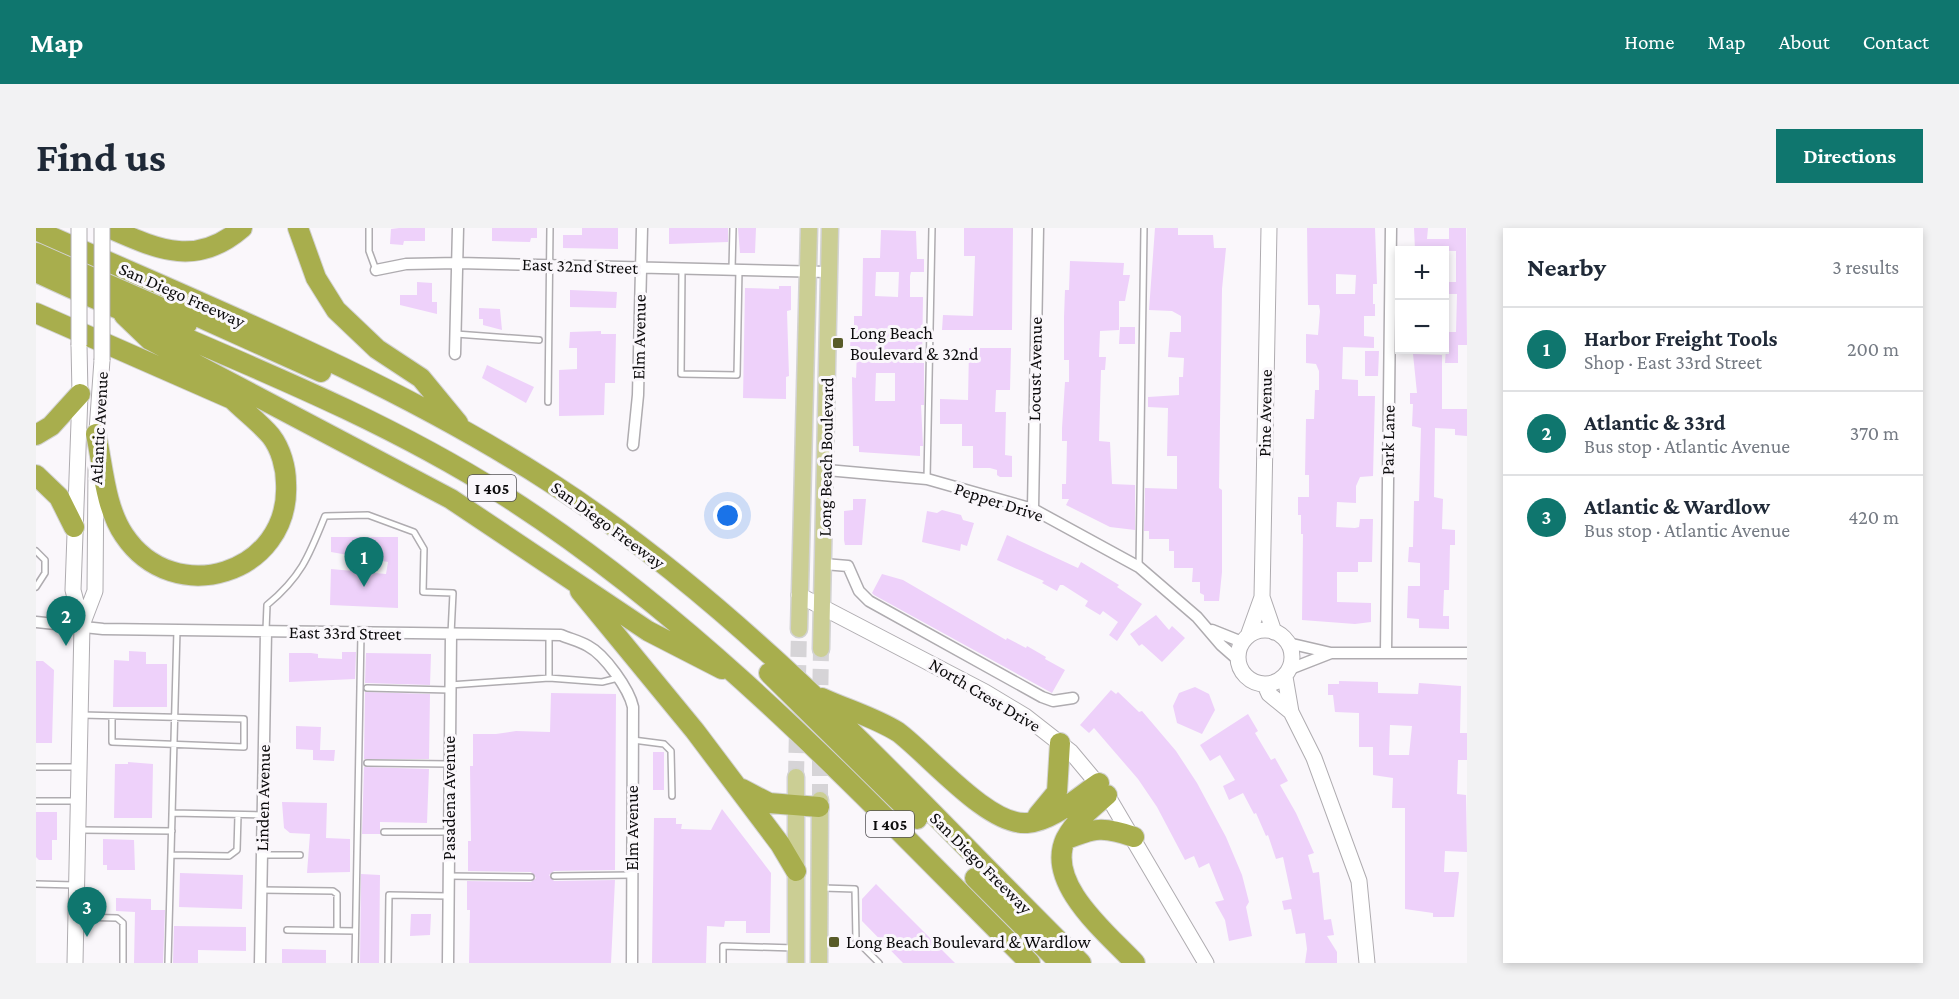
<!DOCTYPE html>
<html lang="en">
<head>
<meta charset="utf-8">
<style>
  body { margin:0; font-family:"Crimson Pro",serif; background:#f2f2f3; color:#1f2937 }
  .controls { position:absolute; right:18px; top:18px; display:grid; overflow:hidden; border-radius:0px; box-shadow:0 3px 9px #0003 }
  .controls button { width:54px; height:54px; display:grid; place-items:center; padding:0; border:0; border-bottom:2px solid #e0e1e3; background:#fff; color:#1f2937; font:30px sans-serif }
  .you { position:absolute; left:692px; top:288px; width:21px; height:21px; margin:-15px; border:4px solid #fff; border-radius:50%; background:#1a73e8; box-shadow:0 0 0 9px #1a73e833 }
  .badge { display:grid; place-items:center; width:39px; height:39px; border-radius:50%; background:#0f766e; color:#fff; font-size:20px; font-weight:700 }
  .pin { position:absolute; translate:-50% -50px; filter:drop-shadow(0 2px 3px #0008) }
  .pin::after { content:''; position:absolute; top:32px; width:21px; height:18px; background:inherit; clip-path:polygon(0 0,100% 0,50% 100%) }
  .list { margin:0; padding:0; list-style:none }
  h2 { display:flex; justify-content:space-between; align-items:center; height:78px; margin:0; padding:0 24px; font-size:26px }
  h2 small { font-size:20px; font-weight:400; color:#747a83 }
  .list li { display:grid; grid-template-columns:39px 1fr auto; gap:18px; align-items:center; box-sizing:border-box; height:84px; padding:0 24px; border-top:2px solid #e0e1e3 }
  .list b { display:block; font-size:22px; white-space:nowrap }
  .list p { margin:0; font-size:20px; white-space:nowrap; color:#747a83 }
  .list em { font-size:20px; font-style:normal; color:#747a83 }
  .map { position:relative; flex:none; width:1431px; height:735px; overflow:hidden; border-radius:0px }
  header { display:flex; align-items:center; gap:36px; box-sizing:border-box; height:84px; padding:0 30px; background:#0f766e; color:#fff }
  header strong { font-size:28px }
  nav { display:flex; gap:33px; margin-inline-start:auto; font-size:21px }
  .intro { display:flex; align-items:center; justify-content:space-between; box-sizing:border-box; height:144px; padding:0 36px }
  h1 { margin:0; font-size:42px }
  .button { padding:15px 27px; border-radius:0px; background:#0f766e; color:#fff; font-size:21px; font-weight:700 }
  main { display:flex; gap:36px; padding:0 36px }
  aside { flex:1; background:#fff; border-radius:0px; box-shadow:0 3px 9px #0003 }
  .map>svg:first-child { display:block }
  .building { fill:#eed1fa; fill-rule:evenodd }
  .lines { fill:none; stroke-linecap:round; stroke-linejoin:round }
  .primary-tunnel { stroke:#d6d4d7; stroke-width:16; stroke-dasharray:16 8; stroke-linecap:butt }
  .lane-casing { stroke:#afacb0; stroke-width:8 }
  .street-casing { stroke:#afacb0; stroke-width:13 }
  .secondary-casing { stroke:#afacb0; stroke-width:17 }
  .primary-casing { stroke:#d3d3d3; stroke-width:19 }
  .highway-casing { stroke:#d3d3d3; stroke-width:22 }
  .lane { stroke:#fff; stroke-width:5 }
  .street { stroke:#fff; stroke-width:10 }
  .secondary { stroke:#fff; stroke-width:15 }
  .primary { stroke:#cbce94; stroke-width:16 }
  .highway { stroke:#a8ae4d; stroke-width:20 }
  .secondary-bridge-casing { stroke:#afacb0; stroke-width:17; stroke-linecap:butt }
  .secondary-bridge { stroke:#fff; stroke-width:15 }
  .poi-dot { fill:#585b28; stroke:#faf7fb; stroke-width:2 }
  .labels { text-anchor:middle; stroke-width:6; stroke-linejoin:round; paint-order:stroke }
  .shield { fill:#faf7fb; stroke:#535254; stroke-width:1.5 }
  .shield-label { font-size:16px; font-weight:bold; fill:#0c0b0c }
  .street-label { font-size:18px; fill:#0c0b0c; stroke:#faf7fb }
  .poi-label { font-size:18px; fill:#0c0b0c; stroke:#faf7fb; text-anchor:start }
</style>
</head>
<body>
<header>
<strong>Map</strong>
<nav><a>Home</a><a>Map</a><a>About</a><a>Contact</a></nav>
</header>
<div class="intro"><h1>Find us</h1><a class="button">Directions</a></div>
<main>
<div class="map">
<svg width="1431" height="735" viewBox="0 0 1431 735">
  <rect width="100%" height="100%" fill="#faf7fb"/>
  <path class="building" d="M363,0H389V13H368L367,17L354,16L355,1Z
    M456,0H501V10H495L494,14L456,13Z
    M546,0H582V21L527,20V7H546Z
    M633,0H692V14L633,16Z
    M702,0H720L719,25H704Z
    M928,0H977L976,102H906L907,87L937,88L939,28H928Z
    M1119,0H1142V7H1177L1178,20H1190L1186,61L1183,260L1186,262V344L1183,373H1168V367L1164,365V354H1156L1157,340H1138V323H1133V311H1113V303H1108L1109,260L1141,261V228H1131L1132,180L1112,179V169L1143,167V149H1147L1148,130L1132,129L1134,104H1145V88L1136,83L1113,82Z
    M1271,0H1339L1341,56H1337V76H1339V88H1328V108L1338,109V120L1307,119L1306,151L1322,152V168H1339L1337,248L1324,249L1320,258V275L1301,274L1300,299L1319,300L1323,299L1324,291H1337L1336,334H1322V344H1301V374L1335,375V394L1319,396L1266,392L1267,306H1265V287H1262V269H1273V247H1269L1270,191H1278L1279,162H1283V143L1280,136L1270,135V106L1282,107L1284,83L1283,77H1272ZM1300,46L1320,47L1319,66H1300Z
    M1378,0H1392L1391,11H1413V0H1430L1431,117H1422V135H1409L1411,104H1420L1421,66H1412V54H1420V23L1379,22Z
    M845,2L880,3L881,31H888V44H875L874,48V69H887L886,135H888V177H885L887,218H884V228L823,224V218H817L816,149L820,150L821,122H814L815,100H818V88H826L827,30H844ZM840,44H863L862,69L839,68ZM840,145H859V173H839Z
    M1034,33L1088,35L1087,47H1094L1089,73H1083V102L1064,103L1063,129H1070L1069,142H1065L1063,213L1074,214L1076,256L1099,257V302L1074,299L1030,277L1033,271H1026V256H1030L1031,213H1026V200L1029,154H1033V132H1028V89L1029,62H1033Z
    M381,54L396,55V74H401V86L364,77V67H381Z
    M743,58H755V82L751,83L753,148L750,149V171L707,170L709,60L743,61Z
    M534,62L581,64L580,80L534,79Z
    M443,80L464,81L466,102L447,97V91H443Z
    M1084,99H1099V116H1083Z
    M565,103V106H580L579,155H569L568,187L523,188V142L541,141V120H533L534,104Z
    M933,120H975L974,162H960L959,184H970L969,227L976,228V249H964L961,247V242L954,240H937V218H926V196H904V171L932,172Z
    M1329,123H1343L1342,148H1329Z
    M1377,126L1406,127V181H1431V208L1419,207V201L1399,200L1398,269L1407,271L1406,301L1419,302V317H1414L1413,362H1408L1407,388H1413V401L1383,400V391L1371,390L1372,358H1384V335L1372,334L1373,319H1377L1378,273H1383L1385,200L1376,198L1377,176H1374V165H1381Z
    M451,137L498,159L490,175L446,150Z
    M817,271H830L826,317H809L808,312V283L817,282Z
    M906,282L925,287L927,292L938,295L931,318L925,316L924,323L886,314L891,283L901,285Z
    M971,307L1042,340L1045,334L1083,357L1081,359L1106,376L1081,413L1073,407L1082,394L1067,383L1064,387L1049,378L1052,373L1027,357H1024L1021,363L1006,355L1008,353L961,332Z
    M295,309H362V380L294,377L295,341L350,346L352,334L295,324Z
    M846,346L867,352L970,412L971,410L990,420L991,418L1010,429L1009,431L1029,442L1016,465L838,367L836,365Z
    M1120,387L1133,402L1136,398L1149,410L1126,434L1106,416L1103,418L1094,406Z
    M93,423L110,424V436H131V479H77L78,432L93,433Z
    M306,424H320L319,451L253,454V425H275L282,426V430L306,431Z
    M330,425L395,426L394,457L329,455Z
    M0,433H7L18,442L16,515H0Z
    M1303,453L1342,454V465L1382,466L1383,455L1425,458L1424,505H1431V532H1422L1421,566L1430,567L1431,624L1409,623L1408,644H1423L1418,689H1397V685L1369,681V580H1356L1357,550L1337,547V519H1323V485L1299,484L1297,467H1292V456H1303ZM1354,497L1376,498L1373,527H1353Z
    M1159,459L1173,466L1179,482L1166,506L1141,495L1137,478L1143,465Z
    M1075,462L1080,466L1082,464L1103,484L1106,483L1140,523L1161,555L1190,609L1206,647L1213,674L1210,679L1216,708L1193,713L1189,692L1179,674L1188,672L1173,635L1163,640L1158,628L1149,632L1121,579L1102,551L1058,500L1053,505L1044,497Z
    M329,464L394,466L393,531H328Z
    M515,465L580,466L579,642L518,643L513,647L518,653L579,652L575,735H433L434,682H431V653L495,654L500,650L495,644L432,643V613H435L434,538H437V506H460L480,503L514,504Z
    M1212,486L1222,503L1219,505L1235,532L1239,530L1252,553L1244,557L1260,585L1278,625L1272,627L1277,645L1283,644L1288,692L1295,691L1298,707L1291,708L1301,724V735H1269L1271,721L1269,705L1260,706L1255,681L1248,682L1246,673L1256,671L1247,629L1240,631L1232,607L1230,608L1220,585L1218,586L1207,565L1193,572L1187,558L1199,552L1184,527L1174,533L1164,517Z
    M260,498L285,499L284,522H299L298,533L277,532V522L260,521Z
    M617,524H628V562H617Z
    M92,534L117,536L116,590H78L79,536H92Z
    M328,539L393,541L391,595L344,594V606H326Z
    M246,574L291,575L290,610L314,611V644L271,645L274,606L254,605L248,600Z
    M686,581L735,645L734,705H710V693H689L688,699L671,698L670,735H616L618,590H640V596H646L645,601L675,602Z
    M0,584H21V612H16V632H3L0,629Z
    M67,611L98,612L99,642H71V637H67Z
    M144,645L207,647L206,681L143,679Z
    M325,646L344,647L343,735H324Z
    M840,656L919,735H867L826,693V671Z
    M80,670L115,671V682H129L127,735H98L99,684L80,683Z
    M375,686H395L394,707L374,708Z
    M138,698L210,699V723L162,722V735H137Z
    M246,721L290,722V735H246Z"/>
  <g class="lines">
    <path class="primary-tunnel" d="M784,481L785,421
      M760,549L763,401
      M784,572V516"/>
    <g class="lane-casing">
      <path id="lane" d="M333,0V23L340,42
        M646,41L645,146L701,147L703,41
        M696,41L697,0
        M420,106L503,112
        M512,174L514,0
        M891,251L896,0
        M0,323L9,332V345L0,359
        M1103,339L1108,0
        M230,402L231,377C265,349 273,328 289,288L332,287L378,304L388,321L387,364L417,365L415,406
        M513,450L566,454L582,450
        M414,457L513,450V407
        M331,460L414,462
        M46,487L208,491V519L76,514V488
        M597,512L628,516L635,523L636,568
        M331,535L413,536
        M0,539H41
        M0,573H41
        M136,585L227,587
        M45,602L136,603
        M348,604H413
        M135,627L193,628L201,622L202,587
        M226,627H264
        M412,648L495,649
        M518,648L596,647
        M0,656L39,657
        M787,660L819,661L820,712L843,735
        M225,662L297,663L301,666V702
        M41,689L81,690L87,695V735
        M251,702L319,703
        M132,735L141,402
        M319,735L325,405
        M352,735L353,667L412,668
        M687,735V718L759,720"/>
    </g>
    <g class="street-casing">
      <path id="street" d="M340,42L370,36L422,35L792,44
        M419,126L422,0
        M597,217L602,167L606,0
        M791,242L891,251L997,281L1103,339L1161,389L1185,417L1201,431
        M997,281L1002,0
        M788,336L812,338L823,363L833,373L1006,469L1017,473L1037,470
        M0,394L67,401L525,407C534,411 544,413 552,418C569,427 593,461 597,479L596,735
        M1176,402L1206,414
        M1252,415L1295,425H1431
        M1350,424L1355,0
        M1254,441L1295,425
        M224,735L230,404
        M412,735L415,406"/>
    </g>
    <g class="secondary-casing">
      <path id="secondary" d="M60,217L66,132
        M763,367L949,464L989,488L1035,524L1071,567L1170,735
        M1226,369L1238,404
        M46,397L59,363L60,241
        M1202 429a27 27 0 1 1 54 0a27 27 0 1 1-54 0Z
        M1212,408L1226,369L1233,0
        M1249,449L1255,484L1278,530L1323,653L1331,735
        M1229,457L1233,466L1255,484
        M39,735L46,397L37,362L44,166L43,117"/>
    </g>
    <g class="primary-casing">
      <path id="primary" d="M763,401L773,0
        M785,421L794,0
        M760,549V735
        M783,735L784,572"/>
    </g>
    <g class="highway-casing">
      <path id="highway" d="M73,0C121,21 160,40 206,0
        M262,0L280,50L300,82L341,121L385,150L422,195
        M0,2C173,79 352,150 512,253C714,383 875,567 1045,735
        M0,25L146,89L151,96
        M0,44C156,117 319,173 466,266C667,394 827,568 994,735
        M145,81L285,144
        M0,85L205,175
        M88,87L114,112L415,271L612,403L686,441
        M60,206C67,238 69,279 88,307C138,382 255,346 250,255C250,240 245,221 235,208C224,195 208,183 195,170
        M0,207L15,198L44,166
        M0,247L23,269L38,299
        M544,363L659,503L744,616L760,643
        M733,445L881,591
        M786,470C810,481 840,490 862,504C893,527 952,598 991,595C1017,593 1042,569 1063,555
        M706,561L733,575L783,579
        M1071,567C1056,580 1040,592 1030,610C1008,655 1072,706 1099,735
        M1002,587L1021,564L1024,515
        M1029,612C1058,600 1067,598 1098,609
        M939,650L1024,735"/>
    </g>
    <use href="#lane" class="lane"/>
    <use href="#street" class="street"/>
    <use href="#secondary" class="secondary"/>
    <use href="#primary" class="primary"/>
    <use href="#highway" class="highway"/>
    <g class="secondary-bridge-casing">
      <path id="secondary-bridge" d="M66,0V132
        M43,117V0"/>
    </g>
    <use href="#secondary-bridge" class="secondary-bridge"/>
  </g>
  <g class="poi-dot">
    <rect x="796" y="109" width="12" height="12" rx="3"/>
    <rect x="792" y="708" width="12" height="12" rx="3"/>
  </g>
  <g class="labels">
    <g class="shield">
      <rect x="432" y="247" width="48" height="26" rx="4.5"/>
      <rect x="830" y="583" width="48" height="26" rx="4.5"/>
    </g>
    <g class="shield-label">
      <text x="456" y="266">I 405</text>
      <text x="854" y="602">I 405</text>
    </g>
    <g class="street-label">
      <text transform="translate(544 38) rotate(2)" y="6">East 32nd Street</text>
      <text transform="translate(146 67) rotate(24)" y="6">San Diego Freeway</text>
      <text transform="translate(603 109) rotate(-89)" y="6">Elm Avenue</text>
      <text transform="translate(999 141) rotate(-89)" y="6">Locust Avenue</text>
      <text transform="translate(1229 185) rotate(-89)" y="6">Pine Avenue</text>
      <text transform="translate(63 200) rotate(-87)" y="6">Atlantic Avenue</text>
      <text transform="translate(1352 212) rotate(-89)" y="6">Park Lane</text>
      <text transform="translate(790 229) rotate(-89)" y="6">Long Beach Boulevard</text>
      <text transform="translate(963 274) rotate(18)" y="6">Pepper Drive</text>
      <text transform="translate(572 297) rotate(36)" y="6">San Diego Freeway</text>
      <text transform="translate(309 405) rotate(1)" y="6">East 33rd Street</text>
      <text transform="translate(949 467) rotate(31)" y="6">North Crest Drive</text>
      <text transform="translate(227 570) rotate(-89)" y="6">Linden Avenue</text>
      <text transform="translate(413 570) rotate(-90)" y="6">Pasadena Avenue</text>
      <text transform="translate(596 600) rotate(-90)" y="6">Elm Avenue</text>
      <text transform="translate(945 635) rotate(45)" y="6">San Diego Freeway</text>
    </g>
    <g class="poi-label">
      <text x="814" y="111">Long Beach<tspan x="814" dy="21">Boulevard &amp; 32nd</tspan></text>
      <text x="810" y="720">Long Beach Boulevard &amp; Wardlow</text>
    </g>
  </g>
</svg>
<div class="controls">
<button>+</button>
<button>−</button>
</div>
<div class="you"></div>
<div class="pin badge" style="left:328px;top:359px">1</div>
<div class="pin badge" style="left:30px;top:418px">2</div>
<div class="pin badge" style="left:51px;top:709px">3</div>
</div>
<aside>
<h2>Nearby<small>3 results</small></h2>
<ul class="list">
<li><span class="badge">1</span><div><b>Harbor Freight Tools</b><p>Shop · East 33rd Street</p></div><em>200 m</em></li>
<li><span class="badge">2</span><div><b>Atlantic &amp; 33rd</b><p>Bus stop · Atlantic Avenue</p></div><em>370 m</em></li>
<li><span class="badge">3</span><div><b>Atlantic &amp; Wardlow</b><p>Bus stop · Atlantic Avenue</p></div><em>420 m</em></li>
</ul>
</aside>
</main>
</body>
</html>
